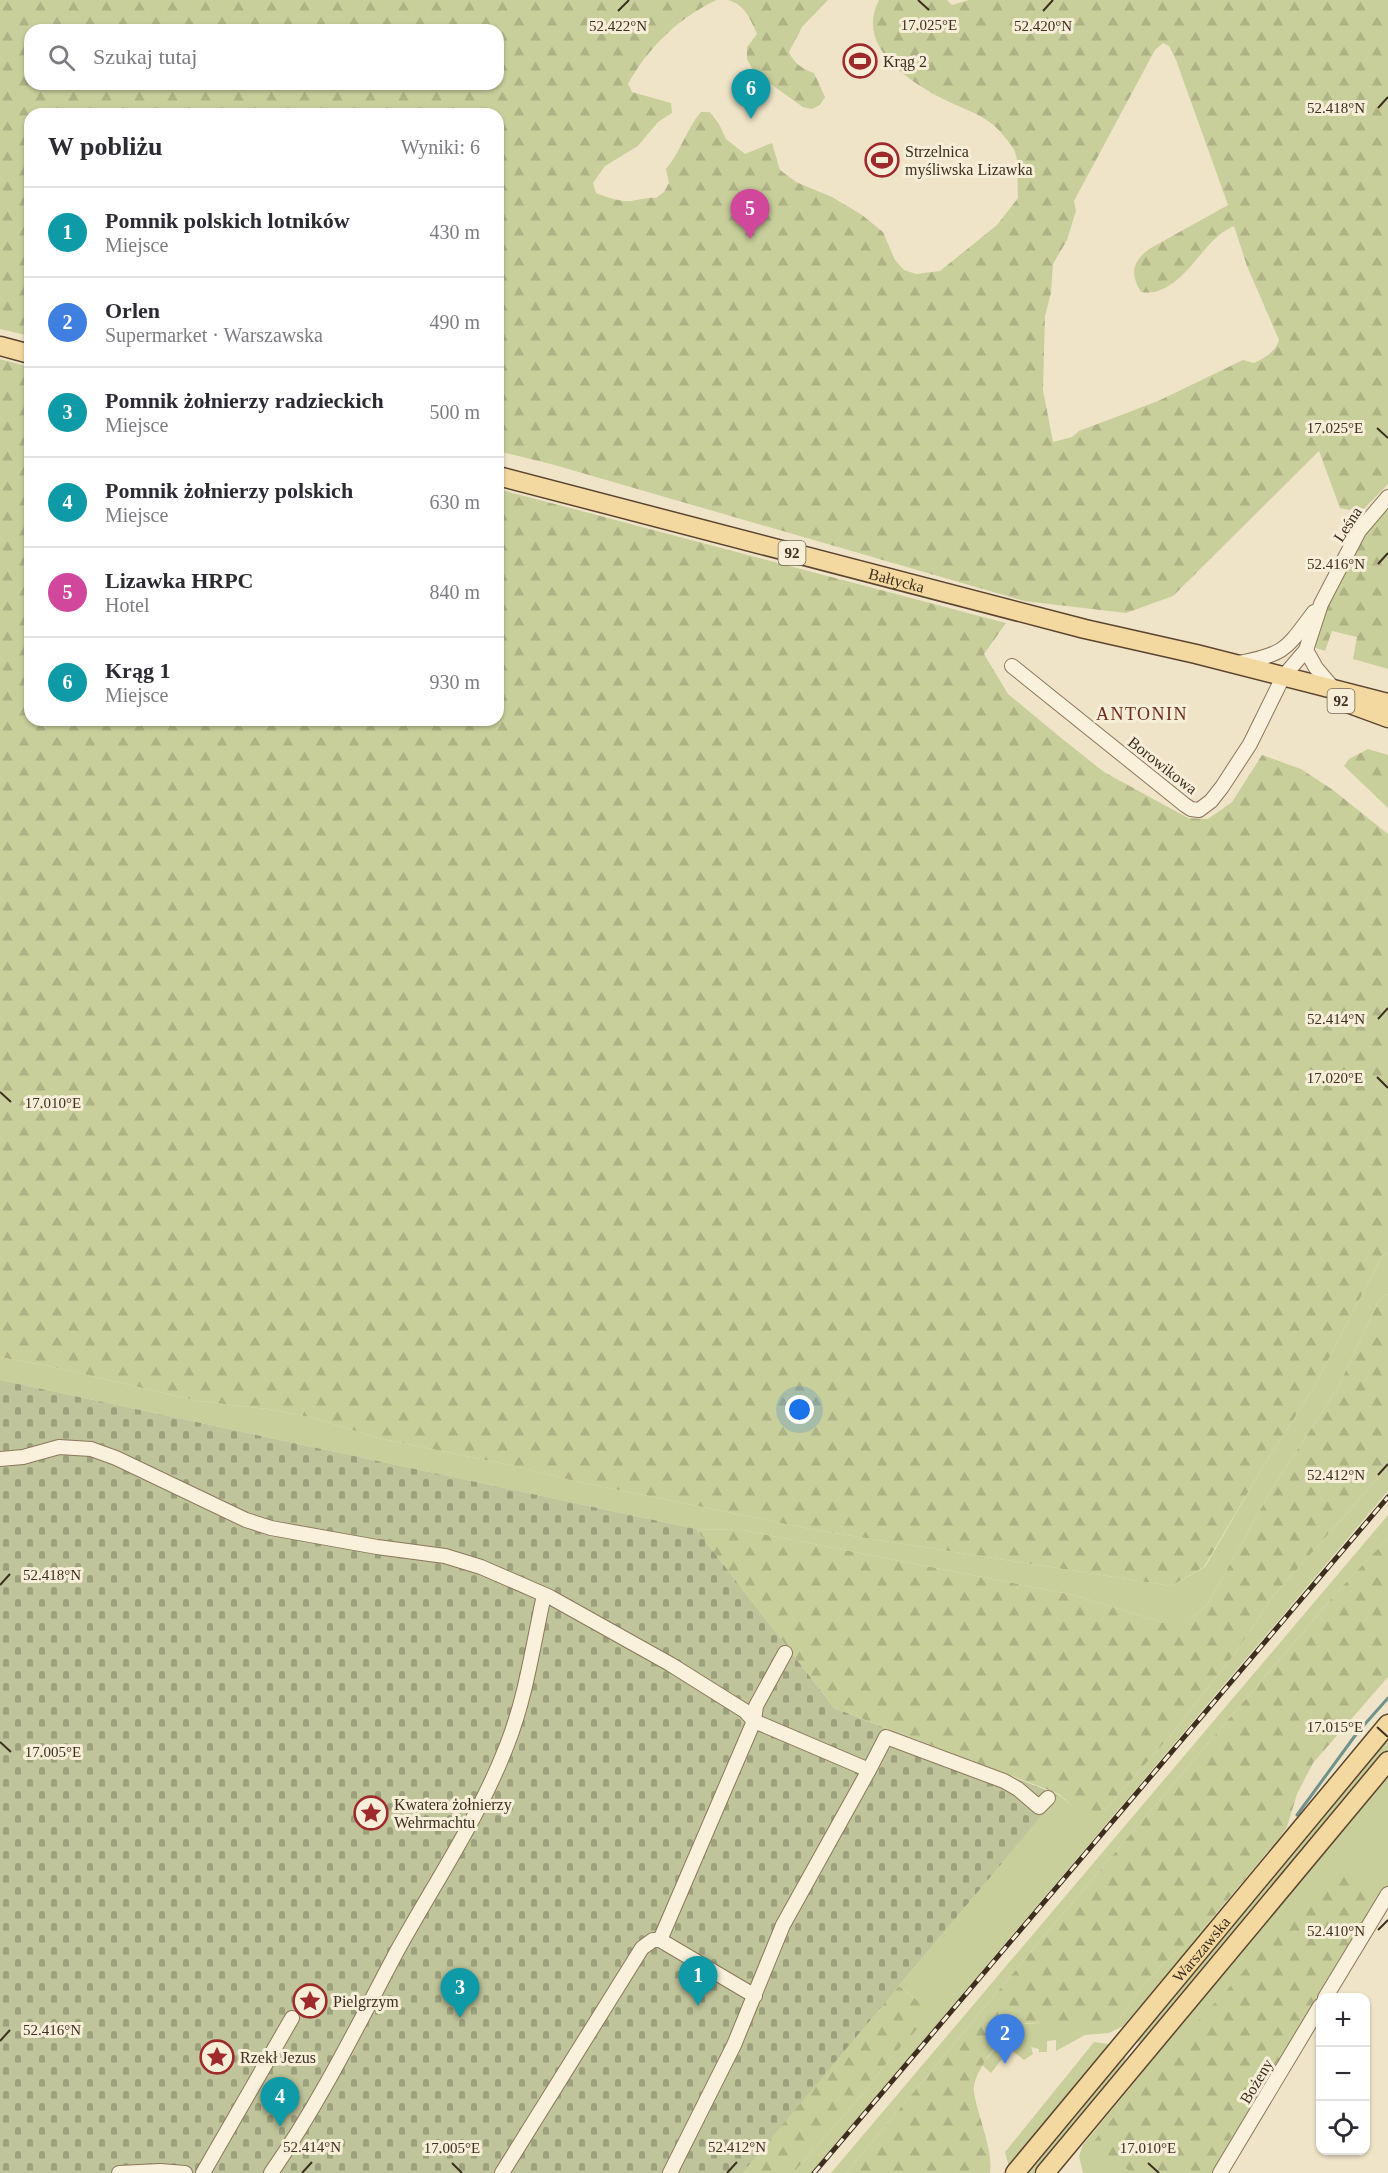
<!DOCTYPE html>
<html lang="pl">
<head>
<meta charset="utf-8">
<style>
  body { margin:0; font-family:"Times New Roman",serif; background:#f2f2f3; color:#2b2b33 }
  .controls { position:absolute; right:18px; bottom:18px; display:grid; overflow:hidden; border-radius:12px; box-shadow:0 2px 4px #0004 }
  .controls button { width:54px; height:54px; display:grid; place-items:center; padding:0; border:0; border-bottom:2px solid #e1e1e2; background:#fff; color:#2b2b33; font:30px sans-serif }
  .you { position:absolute; left:800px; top:1410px; width:21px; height:21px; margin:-15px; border:4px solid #fff; border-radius:50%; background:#1a73e8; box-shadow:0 0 0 9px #1a73e833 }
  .badge { display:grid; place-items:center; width:39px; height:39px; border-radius:50%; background:#9e2a2b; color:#fff; font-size:20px; font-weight:700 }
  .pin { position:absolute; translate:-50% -50px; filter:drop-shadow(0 2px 3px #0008) }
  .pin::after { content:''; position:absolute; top:32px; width:21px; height:18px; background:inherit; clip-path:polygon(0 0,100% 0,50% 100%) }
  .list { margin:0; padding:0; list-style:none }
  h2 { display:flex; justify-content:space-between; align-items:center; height:78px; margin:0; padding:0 24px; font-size:26px }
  h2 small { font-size:20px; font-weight:400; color:#7c7c81 }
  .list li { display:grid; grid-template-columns:39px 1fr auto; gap:18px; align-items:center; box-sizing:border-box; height:90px; padding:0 24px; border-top:2px solid #e1e1e2 }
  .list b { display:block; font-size:22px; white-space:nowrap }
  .list p { margin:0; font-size:20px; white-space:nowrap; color:#7c7c81 }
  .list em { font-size:20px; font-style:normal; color:#7c7c81 }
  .icon { flex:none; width:33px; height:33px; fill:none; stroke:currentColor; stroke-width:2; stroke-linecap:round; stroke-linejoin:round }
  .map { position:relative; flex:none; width:1388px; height:2173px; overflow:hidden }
  .search { position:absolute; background:#fff; box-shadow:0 2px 4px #0004; left:24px; top:24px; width:480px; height:66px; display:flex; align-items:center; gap:15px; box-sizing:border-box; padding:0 21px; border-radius:18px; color:#7c7c81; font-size:22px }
  .panel { position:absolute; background:#fff; box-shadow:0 2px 4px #0004; left:24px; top:108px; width:480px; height:618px; border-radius:18px }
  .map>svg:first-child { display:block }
  .green { fill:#c9cf9b }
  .forest { fill:url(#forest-firs); fill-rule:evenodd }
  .cemetery { fill:url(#cemetery-stones) }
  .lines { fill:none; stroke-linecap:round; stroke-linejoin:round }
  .stream { stroke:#6f938a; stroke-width:3 }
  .minor-casing { stroke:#8d765c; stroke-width:16 }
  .major-casing { stroke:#5b4430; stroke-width:21 }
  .minor { stroke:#faf1dc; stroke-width:14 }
  .major { stroke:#f3d9a0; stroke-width:18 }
  .rail-casing { stroke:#3d2e20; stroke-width:5 }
  .rail { stroke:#f7eed8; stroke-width:3; stroke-dasharray:9; stroke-linecap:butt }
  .ticks { fill:none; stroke:#3d2e20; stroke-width:2 }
  .labels { text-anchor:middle; stroke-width:6; stroke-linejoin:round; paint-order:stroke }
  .shield { fill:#f7eed8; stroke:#756857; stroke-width:1.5 }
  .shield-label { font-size:15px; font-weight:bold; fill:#3d2e20 }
  .poi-label { font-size:16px; fill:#3d2e20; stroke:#f7eed8; text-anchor:start }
  .street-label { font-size:16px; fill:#3d2e20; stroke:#f7eed8 }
  .neighbourhood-label { font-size:18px; letter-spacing:1.5px; fill:#6b2e1e; stroke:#f7eed8 }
  .ticks-label { font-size:15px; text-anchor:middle; fill:#3d2e20; stroke:#f7eed8; stroke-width:6; stroke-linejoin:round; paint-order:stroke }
</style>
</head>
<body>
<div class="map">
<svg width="1388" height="2173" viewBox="0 0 1388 2173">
  <defs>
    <pattern id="forest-firs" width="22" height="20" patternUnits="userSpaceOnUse" patternTransform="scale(1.5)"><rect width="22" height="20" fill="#c9cf9b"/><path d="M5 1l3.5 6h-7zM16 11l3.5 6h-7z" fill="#aeb285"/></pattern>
    <pattern id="cemetery-stones" width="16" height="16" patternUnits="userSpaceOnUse" patternTransform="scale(1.5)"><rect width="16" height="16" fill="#bfc49a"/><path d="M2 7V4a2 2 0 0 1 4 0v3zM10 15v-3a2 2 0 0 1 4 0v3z" fill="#9ca07d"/></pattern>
  </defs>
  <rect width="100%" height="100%" fill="#f0e4c8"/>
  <path class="green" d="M1388,1251V1294L1379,1301L1337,1389L1273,1487L1207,1605L1186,1623H1164L1074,1595L742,1530L696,1529L0,1380V1357L53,1367L198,1401L268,1409L314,1418L378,1438L510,1465L570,1480L815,1530L1171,1586L1205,1567L1261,1470L1314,1387L1381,1258Z
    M1388,1467V1491L811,2173H793L866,2090L892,2056L918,2001L899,1986L1057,1797L1059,1795L1083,1815L1104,1811L1170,1736L1233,1656L1274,1595Z
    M1388,1515V1538L1337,1592L1060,1917L846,2173H831Z
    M1388,1734V1750L1144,2046L1133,2038Z
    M1388,1772V1887L1213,2173H1083L1079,2156L1083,2145L1138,2078L1157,2047Z
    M1226,1903L1230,1906L1203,1939L1176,1963L1123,2026L1109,2033L1085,2035L1056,2051V2040L1047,2041V2052H1039V2049L1031,2047L1033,2054L1024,2060L1010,2049L991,2073L982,2065L1009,2031L1021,2024L1120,2019L1138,1992L1165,1962L1193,1941Z
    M1094,2042L1115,2045L1010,2171L1005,2152Z
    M1126,2053L1125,2061L1070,2127L1037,2173H1022Z"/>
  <path class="forest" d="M0,0H717C679,17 648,48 628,84L632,92L671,103L672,113L658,122L638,146L605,166L593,183L596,193C607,197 619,202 631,201C640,200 647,197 656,198L664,192L669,183L666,169C682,150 686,129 701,112H710L719,124L726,139L745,154L772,143L780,170L796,182L832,197L862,215L883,232L895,260L904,270L916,274L940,271L997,225L1018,198C1017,186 1019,162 1015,152C1013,146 997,127 992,124C978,113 959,107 943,99C907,80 855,46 879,0H947L952,5L969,0H1388V484L1361,512L1340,508L1319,451L1173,596L1126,613L1024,601L551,464L498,451V114H30V336L0,329ZM30,30H498V84H30ZM1163,43L1169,46L1176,60L1228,205L1149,249C1132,262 1130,274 1141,292C1175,298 1196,255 1218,236C1222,232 1228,229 1234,226L1247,266L1279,340C1275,353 1265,357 1254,363L1243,360L1158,401L1079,431L1072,437L1053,442L1043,390L1045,316L1051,293L1053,264L1067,240L1076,211L1074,201L1155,50Z
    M728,0H828L802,27L789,52C794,63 802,69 814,73L825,97L820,105L812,109L803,107L754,72L747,59V47L757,34C750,18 745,5 728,0Z
    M0,359L30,367V720H498V489L1006,623L984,654L1008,694L1060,737L1104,772L1188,818L1208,819L1232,802L1262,755L1301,769L1333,790L1388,834V1251L1381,1258L1314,1387L1261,1470L1204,1567L1171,1586L815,1530L570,1480L510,1465L378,1438L314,1418L268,1409L198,1401L53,1367L0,1357Z
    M1388,508V669L1353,659L1357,637L1332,631L1325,651L1313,647C1326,601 1353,542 1388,508Z
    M1368,749L1388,755V808L1344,766L1349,759Z
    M1388,1294V1467L1274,1595L1233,1656L1170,1736L1104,1811L1093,1817L1082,1815L1059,1794L834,1708L696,1529L742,1530L1074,1595L1164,1623H1186L1207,1605L1273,1487L1337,1389L1379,1301Z
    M1388,1538V1677L1313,1763L1297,1794L1287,1827L1280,1837L1193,1941L1165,1962L1138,1992L1120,2019L1106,2030C1087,2029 1033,2018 1019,2025C1006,2031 995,2047 987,2058C982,2066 972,2082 974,2092C977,2114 994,2152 990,2173H846L1060,1917L1337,1592Z
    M1335,1871L1351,1876L1380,1893L1246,2116L1214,2162L1203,2173H1132L1122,2165L1097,2155L1092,2147L1094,2141L1159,2063L1238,1978L1282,1924L1326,1877Z
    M899,1986L918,2001L923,2011L921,2025L892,2056L866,2090L793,2173H676L857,2032Z"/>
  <path class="cemetery" d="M0,1380L696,1529L834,1708L1059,1795L742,2173H0Z"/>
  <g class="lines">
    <path class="stream" d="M1297,1815L1357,1733L1388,1698"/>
    <g class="minor-casing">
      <path id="minor" d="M1306,650L1316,668L1333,688
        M1239,663C1286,654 1286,649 1314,612
        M1012,666L1185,805L1191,809L1199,810L1211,801L1222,787L1250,744L1283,677L1306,650L1321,604L1359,531L1388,497
        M0,1459L23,1457L59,1447L91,1449L116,1458L246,1520L271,1528L377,1547L445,1556L481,1567L550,1597L670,1664L745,1711L754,1721L869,1770L783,1925L734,2045L670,2173
        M869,1770L886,1737L1004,1781L1018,1789L1039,1807L1048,1798
        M660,1940L754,1721L756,1706L785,1653
        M1325,1998L1388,1894
        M119,2173L160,2171L185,2173
        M203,2173L292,2018
        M271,2173C319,2104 357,2027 396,1953C434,1884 479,1818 507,1745C526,1697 533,1645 544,1595
        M502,2173L642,1948L653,1940H660L755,1996
        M1220,2173L1320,2006"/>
    </g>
    <g class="major-casing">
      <g id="major">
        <path d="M0,346L30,354"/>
        <path id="s1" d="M498,476L1085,629L1196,654L1388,703"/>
        <path d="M1339,700L1388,718"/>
        <path id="s2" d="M1015,2173L1388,1724"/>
        <path d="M1045,2173L1388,1761"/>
      </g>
    </g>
    <use href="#minor" class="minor"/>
    <use href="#major" class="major"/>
    <g class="rail-casing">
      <path id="rail" d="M814,2173L1388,1497"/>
    </g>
    <use href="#rail" class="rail"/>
  </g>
  <path class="ticks" d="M918,0L929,10M618,11L629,0M1043,11L1053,0M1378,108L1388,97M1377,428L1388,438M1378,564L1388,553M1378,1019L1388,1008M1377,1077L1388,1088M0,1092L11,1102M1378,1475L1388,1464M0,1585L10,1574M1377,1727L1388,1737M0,1742L11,1752M1378,1930L1388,1920M0,2041L10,2030M452,2163L462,2173M1148,2163L1159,2173M302,2173L312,2162M727,2173L737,2162"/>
  <defs>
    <g id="stadium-ring" transform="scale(1.725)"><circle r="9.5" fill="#f7eed8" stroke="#9e2a2b" stroke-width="1.5"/><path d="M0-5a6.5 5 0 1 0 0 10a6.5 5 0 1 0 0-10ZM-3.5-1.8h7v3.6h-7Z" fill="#9e2a2b"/></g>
    <g id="sight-ring" transform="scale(1.725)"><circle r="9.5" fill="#f7eed8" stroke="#9e2a2b" stroke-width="1.5"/><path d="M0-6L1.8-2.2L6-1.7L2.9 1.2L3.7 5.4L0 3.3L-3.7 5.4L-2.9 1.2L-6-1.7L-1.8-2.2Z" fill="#9e2a2b"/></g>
  </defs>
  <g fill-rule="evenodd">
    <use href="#stadium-ring" x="860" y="61"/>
    <use href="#stadium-ring" x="882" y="160"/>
    <use href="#sight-ring" x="371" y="1813"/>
    <use href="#sight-ring" x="310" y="2001"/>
    <use href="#sight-ring" x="217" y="2057"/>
  </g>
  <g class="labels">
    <g class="shield">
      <rect x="778.5" y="541" width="27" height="24" rx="4.5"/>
      <rect x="1327.5" y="689" width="27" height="24" rx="4.5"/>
    </g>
    <g class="shield-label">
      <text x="792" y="558">92</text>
      <text x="1341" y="706">92</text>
    </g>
    <g class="poi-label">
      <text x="883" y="67">Krąg 2</text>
      <text x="905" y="157">Strzelnica<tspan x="905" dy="18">myśliwska Lizawka</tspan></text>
      <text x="394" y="1810">Kwatera żołnierzy<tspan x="394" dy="18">Wehrmachtu</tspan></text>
      <text x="333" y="2007">Pielgrzym</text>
      <text x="240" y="2063">Rzekł Jezus</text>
    </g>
    <g class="street-label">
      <text transform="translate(1347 524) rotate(-57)" y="6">Leśna</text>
      <text dy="6" stroke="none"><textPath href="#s1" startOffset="412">Bałtycka</textPath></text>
      <text transform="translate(1163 765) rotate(38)" y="6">Borowikowa</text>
      <text dy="6" stroke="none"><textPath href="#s2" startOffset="291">Warszawska</textPath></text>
      <text transform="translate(1256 2081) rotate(-59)" y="6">Bożeny</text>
    </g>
    <g class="neighbourhood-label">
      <text x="1142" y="720">ANTONIN</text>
    </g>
  </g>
  <g class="ticks-label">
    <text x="929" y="30">17.025°E</text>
    <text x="618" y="31">52.422°N</text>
    <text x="1043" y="31">52.420°N</text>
    <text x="1336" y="113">52.418°N</text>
    <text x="1335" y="433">17.025°E</text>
    <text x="1336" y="569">52.416°N</text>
    <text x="1336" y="1024">52.414°N</text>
    <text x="1335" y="1083">17.020°E</text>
    <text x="53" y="1108">17.010°E</text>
    <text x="1336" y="1480">52.412°N</text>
    <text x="52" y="1580">52.418°N</text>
    <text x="1335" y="1732">17.015°E</text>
    <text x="53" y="1757">17.005°E</text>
    <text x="1336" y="1936">52.410°N</text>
    <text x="52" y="2035">52.416°N</text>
    <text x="312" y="2152">52.414°N</text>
    <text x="737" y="2152">52.412°N</text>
    <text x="452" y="2153">17.005°E</text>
    <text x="1148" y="2153">17.010°E</text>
  </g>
</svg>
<div class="controls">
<button>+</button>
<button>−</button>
<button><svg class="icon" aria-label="locate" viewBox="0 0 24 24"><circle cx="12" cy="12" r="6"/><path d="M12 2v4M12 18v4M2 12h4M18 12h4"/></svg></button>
</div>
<div class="you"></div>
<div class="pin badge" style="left:698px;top:2006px;background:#0f9aa8">1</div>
<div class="pin badge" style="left:1005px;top:2064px;background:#3f7fe0">2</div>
<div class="pin badge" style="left:460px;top:2018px;background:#0f9aa8">3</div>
<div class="pin badge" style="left:280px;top:2127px;background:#0f9aa8">4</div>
<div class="pin badge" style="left:750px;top:239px;background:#d1479c">5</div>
<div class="pin badge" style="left:751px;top:119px;background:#0f9aa8">6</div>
<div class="search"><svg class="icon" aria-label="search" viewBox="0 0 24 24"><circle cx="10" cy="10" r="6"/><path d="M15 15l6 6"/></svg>Szukaj tutaj</div>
<section class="panel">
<h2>W pobliżu<small>Wyniki: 6</small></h2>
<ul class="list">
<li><span class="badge" style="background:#0f9aa8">1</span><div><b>Pomnik polskich lotników</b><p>Miejsce</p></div><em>430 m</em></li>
<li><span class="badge" style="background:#3f7fe0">2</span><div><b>Orlen</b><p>Supermarket · Warszawska</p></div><em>490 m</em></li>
<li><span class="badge" style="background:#0f9aa8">3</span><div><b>Pomnik żołnierzy radzieckich</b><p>Miejsce</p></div><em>500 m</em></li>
<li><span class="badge" style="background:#0f9aa8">4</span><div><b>Pomnik żołnierzy polskich</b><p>Miejsce</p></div><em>630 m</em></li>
<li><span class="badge" style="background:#d1479c">5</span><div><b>Lizawka HRPC</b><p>Hotel</p></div><em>840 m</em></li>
<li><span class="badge" style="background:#0f9aa8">6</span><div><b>Krąg 1</b><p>Miejsce</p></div><em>930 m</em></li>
</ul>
</section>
</div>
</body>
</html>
